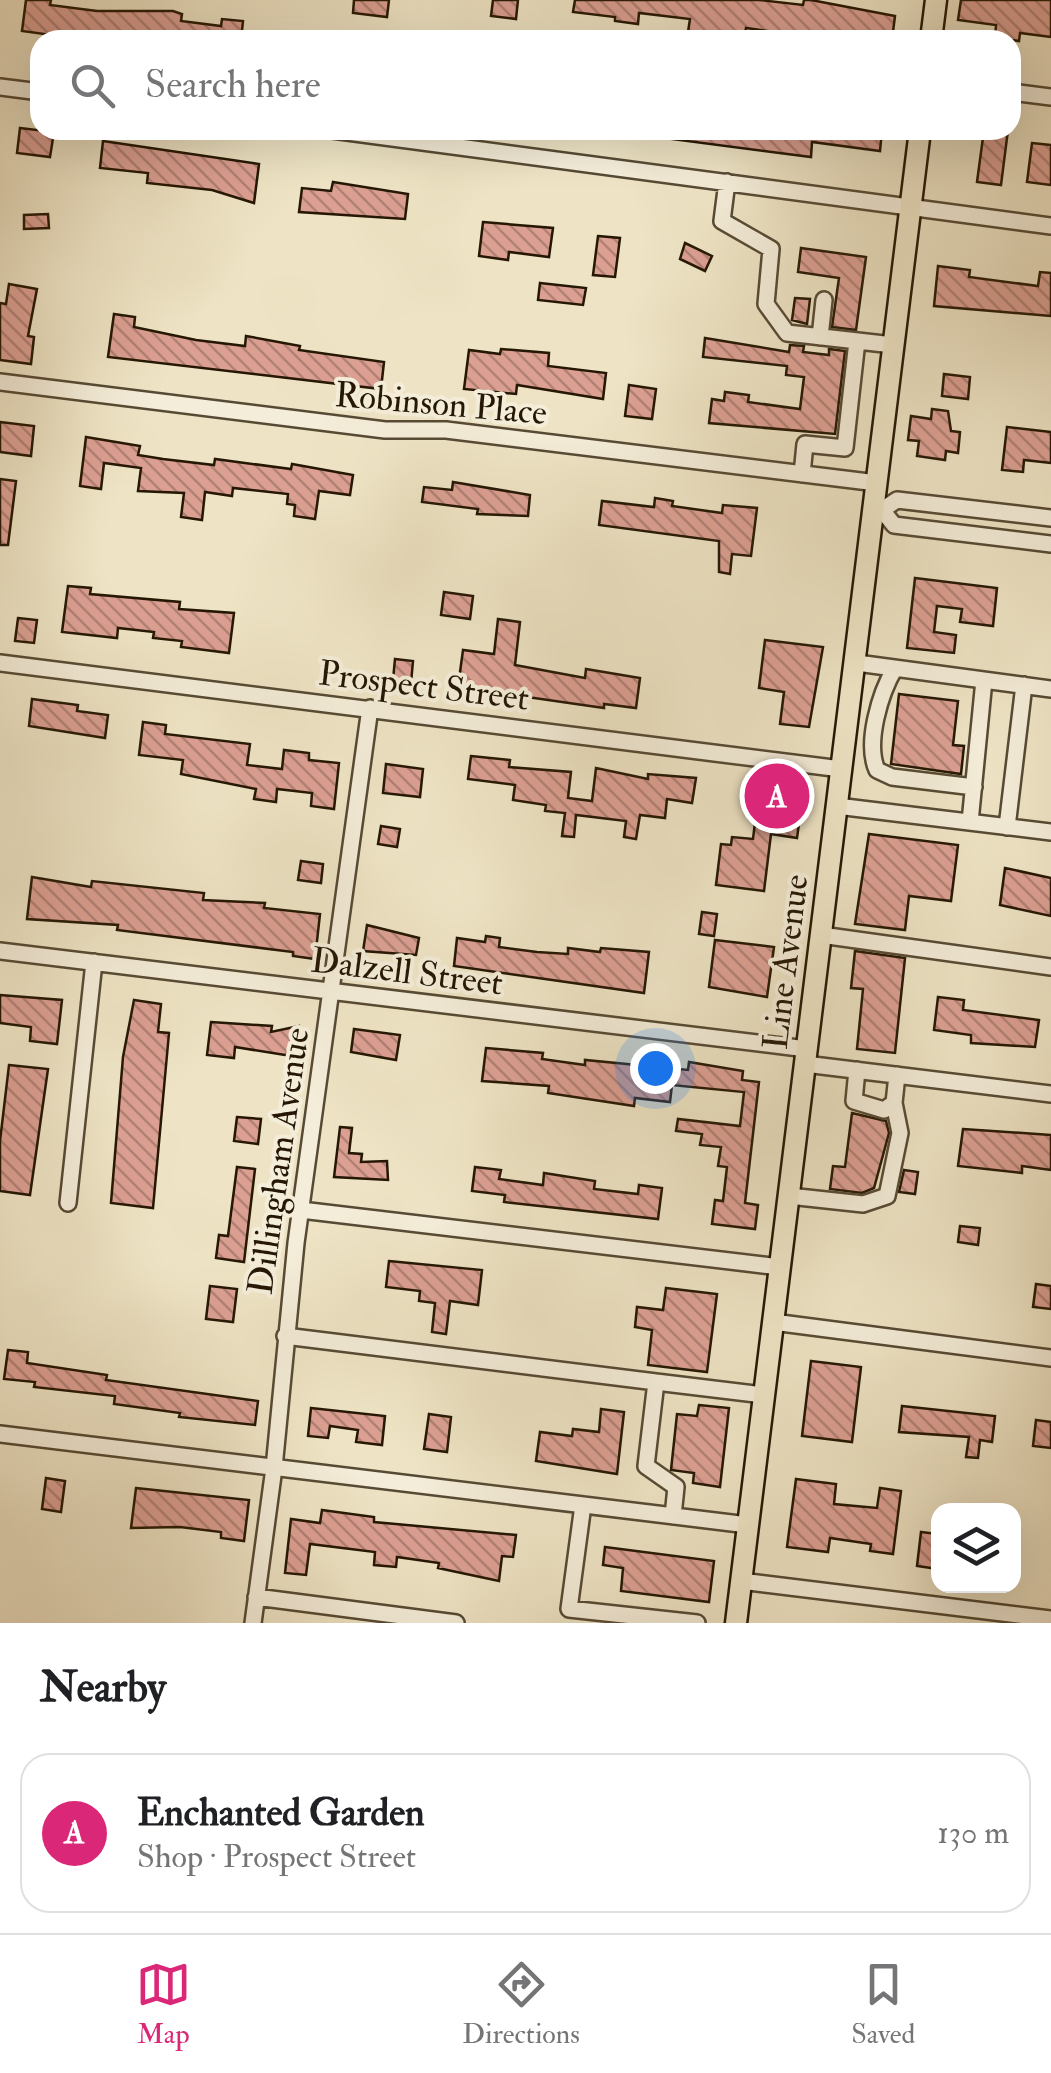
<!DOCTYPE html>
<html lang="en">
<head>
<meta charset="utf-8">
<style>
  body { margin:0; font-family:"IM FELL Double Pica",serif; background:#f2f2f2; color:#202124 }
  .controls { position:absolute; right:30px; bottom:30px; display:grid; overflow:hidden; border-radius:20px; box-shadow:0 10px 40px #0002 }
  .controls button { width:90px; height:90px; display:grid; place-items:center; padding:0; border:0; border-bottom:2px solid #e0e0e0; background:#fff; color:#202124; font:50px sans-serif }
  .you { position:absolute; left:655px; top:1068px; width:35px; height:35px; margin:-25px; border:8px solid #fff; border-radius:50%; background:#1a73e8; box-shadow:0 0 0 15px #1a73e833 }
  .badge { display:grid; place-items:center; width:65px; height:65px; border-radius:50%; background:#db2777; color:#fff; font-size:32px; font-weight:700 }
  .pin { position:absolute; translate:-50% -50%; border:5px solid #fff; box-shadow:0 2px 10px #0006 }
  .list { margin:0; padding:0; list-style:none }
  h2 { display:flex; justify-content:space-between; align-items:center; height:130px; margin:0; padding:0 40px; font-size:42px }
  h2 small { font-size:32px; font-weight:400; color:#757577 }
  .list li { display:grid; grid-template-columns:65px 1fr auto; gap:30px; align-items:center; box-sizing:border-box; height:160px; margin:0 20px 20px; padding:0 20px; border:2px solid #e0e0e0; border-radius:30px }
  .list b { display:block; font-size:38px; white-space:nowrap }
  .list p { margin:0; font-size:32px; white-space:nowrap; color:#757577 }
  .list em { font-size:32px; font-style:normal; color:#757577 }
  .icon { flex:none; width:55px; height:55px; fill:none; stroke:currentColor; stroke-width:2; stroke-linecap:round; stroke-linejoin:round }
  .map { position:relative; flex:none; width:1051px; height:1623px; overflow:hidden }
  .search { position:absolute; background:#fff; box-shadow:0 10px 40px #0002; left:30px; right:30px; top:30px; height:110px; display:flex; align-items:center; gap:25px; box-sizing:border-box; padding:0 35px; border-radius:30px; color:#757577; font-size:38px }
  .sheet { height:310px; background:#fff }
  nav { display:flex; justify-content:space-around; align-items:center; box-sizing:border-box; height:140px; border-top:2px solid #e0e0e0; background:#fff; font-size:28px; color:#757577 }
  nav a { display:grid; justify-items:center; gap:5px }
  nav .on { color:#db2777 }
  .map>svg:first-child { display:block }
  .building { fill:url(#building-back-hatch); stroke:#251704; stroke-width:2.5 }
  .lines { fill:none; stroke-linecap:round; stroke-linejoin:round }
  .minor-casing { stroke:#574a34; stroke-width:20 }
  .major-casing { stroke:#251704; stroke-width:25 }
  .minor { stroke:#f4edd9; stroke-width:15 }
  .major { stroke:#eee4c5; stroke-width:20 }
  .labels { text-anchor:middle; stroke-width:8; stroke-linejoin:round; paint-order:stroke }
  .street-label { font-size:35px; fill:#251704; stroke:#f4edd9 }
</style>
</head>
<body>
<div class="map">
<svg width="1051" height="1623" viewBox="0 0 1051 1623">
  <defs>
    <pattern id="building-back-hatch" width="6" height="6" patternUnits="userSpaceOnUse" patternTransform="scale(2.5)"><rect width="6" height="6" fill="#dca093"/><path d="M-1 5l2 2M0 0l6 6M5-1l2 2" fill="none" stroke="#b28176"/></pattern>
  </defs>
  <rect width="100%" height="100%" fill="#eee4c5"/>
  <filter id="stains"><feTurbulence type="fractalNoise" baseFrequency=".002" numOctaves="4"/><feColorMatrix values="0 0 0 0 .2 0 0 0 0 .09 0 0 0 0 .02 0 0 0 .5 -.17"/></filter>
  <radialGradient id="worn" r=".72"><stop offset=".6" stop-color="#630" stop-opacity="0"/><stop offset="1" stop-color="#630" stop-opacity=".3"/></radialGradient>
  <path class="building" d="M26,0H51L50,5L97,11H173L182,14L181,21L221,26L222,19L243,21L241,40H88L22,31Z
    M354,0H389L387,17L353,13Z
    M493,0H518L516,19L491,16Z
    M575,0H759L803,5L804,0H811L895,16L892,40H829L746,28L744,40H720V35L688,32L690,19L639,13L638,24L615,21V17L573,12Z
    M961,0H1051V37L1020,33L1019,41L995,38L996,25L958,20Z
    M20,128L54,132L50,157L17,153Z
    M664,130H882L880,151L812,142L811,157L664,138Z
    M984,130H1008L1001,185L977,182Z
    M103,141L259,164L254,203L212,190L147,183L148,173L100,168Z
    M1032,143L1051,145V185L1027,182Z
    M333,182L408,194L405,219L299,212L302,188L331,191Z
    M48,214L49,228L24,229V215Z
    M483,222L553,228L549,257L509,252L508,260L479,256Z
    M598,236L620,238L615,277L593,275Z
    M685,243L712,256L705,271L680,259Z
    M801,248L866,257L856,330L832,327L839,278L798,272Z
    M938,266L970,270L969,277L1038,286L1040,272L1051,273V316L934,306Z
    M540,283L586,288L583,305L538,300Z
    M9,284L37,289L28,336L34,337L31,364L0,360V303L6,304Z
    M795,298L810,299L807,324L792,320Z
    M114,314L135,317L134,327L196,340L245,346L246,336L300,346L299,350L384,362L381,389L108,357Z
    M705,338L789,352L790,345L804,346L803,352L829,355V349L845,351L835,434L709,423L712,399L724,401L725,392L749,395L748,402L800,409L804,377L786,375L787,366L703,357Z
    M501,349L549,353L548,366L606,373L603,399L517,385L516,394L464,389L469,350L500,354Z
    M944,374L970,377L968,399L942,396Z
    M629,385L656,389L652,419L625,416Z
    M932,409L948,411L951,431L960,432L958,453L946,451L945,460L917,456L919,441L908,440L911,416L931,419Z
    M0,422L34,426L31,456L0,452Z
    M1007,427L1051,432V463L1024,460L1023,472L1002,470Z
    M86,437L140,446L138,455L163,459L214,465L215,459L291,469L292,464L353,475L350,495L319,491L315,519L294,516L295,505L287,504L288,494L233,488L232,496L205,492L202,520L181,517L184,493L138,491L141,468L104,463L101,489L80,486Z
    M0,479L16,481L8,545H0Z
    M453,482L530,495L528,516L477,514L478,509L422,502L424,487L452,490Z
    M655,498L673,501L672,506L722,513L723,505L757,508L751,556L732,554L730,574L719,572V541L599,525L602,501L654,507Z
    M915,578L997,588L993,626L960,622L962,609L937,606L934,632L956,635L954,653L907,648Z
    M68,586L91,588L90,594L180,602L179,609L234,613L229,653L181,647L182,641L153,638L154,632L118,628L117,638L62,632Z
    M444,592L473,596L470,619L441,615Z
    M18,618L37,620L34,643L15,641Z
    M498,619L520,622L515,665L585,678L586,669L640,678L636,708L604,704V708L458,687L463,650L494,654Z
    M765,640L823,647L809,727L780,724L784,692L759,688Z
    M395,659L413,661L411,683L393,680Z
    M899,694L958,701L953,745L964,746L961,774L891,764Z
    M32,699L78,705L77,711L108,715L105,738L29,726Z
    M143,722L166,725L165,734L250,744L247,765L282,769L284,750L309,753V760L339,763L334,809L311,806L312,793L277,789L276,802L254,799L256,789L181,774L183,760L139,755Z
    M471,756L510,760L509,767L571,772L568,798L592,801L596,768L648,779V774L696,778L692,803L667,799L665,818L640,815L636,839L624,837L626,821L576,815L574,837L562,836L565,813L545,811L546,805L513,800L515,785L468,779Z
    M386,764L423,769L420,797L383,793Z
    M753,781L804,787L797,838L771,834L764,891L716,885L721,844L731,845L732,837L753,839L757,806L751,805Z
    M381,826L400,829L397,847L378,844Z
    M869,834L958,845L951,901L909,896L905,930L855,924Z
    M301,861L323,864L321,883L298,880Z
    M1005,868L1051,878V916L1000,905Z
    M32,877L91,887L92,881L204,893L203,900L265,903L264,908L320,914L315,959L293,956V952L117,930L118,925L27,919Z
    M702,912L717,914L714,936L699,934Z
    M367,925L419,938L416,955L363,951Z
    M486,936L500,938L499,947L537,952L568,954V948L600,952L601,948L649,952L644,993L454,966L457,938L485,942Z
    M715,940L774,947L767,997L709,987Z
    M855,951L905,958L895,1053L857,1049L863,989L851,988Z
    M0,995L62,1000L57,1044L30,1041L31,1027L0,1023Z
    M938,997L964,1000L963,1010L1039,1020L1035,1047L971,1043V1035L934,1030Z
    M134,1000L161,1004L158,1032L169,1033L153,1208L111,1203L123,1057Z
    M211,1022L272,1026L271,1032L299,1026L304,1052L285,1055L235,1047L234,1058L207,1055Z
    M354,1029L400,1035L396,1060L351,1052Z
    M486,1048L543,1053L542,1059L585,1065V1060L688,1070L689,1062L743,1071L742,1080L759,1082L745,1203L758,1205L755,1229L712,1224L715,1200L723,1201L727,1167L718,1166L721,1147L700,1145L702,1134L676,1131L678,1119L740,1126L744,1092L672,1085L670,1102L635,1098L634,1106L548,1093L549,1086L482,1081Z
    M9,1065L48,1069L30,1195L0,1191V1141Z
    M852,1113L886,1121L889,1133L874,1188L862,1193L830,1189L833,1166L845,1167Z
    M237,1117L261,1119L258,1144L234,1141Z
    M340,1127L352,1128L349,1153L362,1154L361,1162L387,1161L388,1180L334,1177Z
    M963,1129L1051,1135V1170L1022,1166V1173L958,1166Z
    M237,1167L255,1169L244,1262L216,1258L219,1235L228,1236Z
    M475,1167L501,1170L499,1179L543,1185L544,1173L595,1181L594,1189L638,1194L639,1185L662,1188L658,1219L504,1202L505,1195L472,1191Z
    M904,1170L918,1172L915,1194L899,1192Z
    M960,1226L980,1228L978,1245L958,1242Z
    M389,1261L482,1270L478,1305L450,1301L446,1334L432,1332L435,1303L419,1301L420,1291L386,1287Z
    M1036,1284L1051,1286V1309L1033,1307Z
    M210,1286L237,1289L233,1322L206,1319Z
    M666,1288L717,1294L707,1372L648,1365L652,1330L635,1327L637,1307L663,1310Z
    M8,1350L28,1352L27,1363L107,1375L106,1380L258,1401L255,1425L179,1417L180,1413L114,1404L115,1396L34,1387L35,1382L4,1379Z
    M811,1361L861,1367L852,1442L802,1436Z
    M699,1405L729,1408L720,1487L693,1483L694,1473L671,1470L677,1414L697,1416Z
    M902,1406L995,1416L992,1442L980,1440L978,1458L966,1457L969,1437L899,1432Z
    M311,1408L385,1416L382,1445L356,1442L358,1430L330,1426L328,1438L308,1436Z
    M601,1409L624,1412L617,1474L536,1461L540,1432L572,1436L573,1429L599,1432Z
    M429,1414L451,1417L447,1452L424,1449Z
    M1036,1420L1051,1422V1448L1033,1446Z
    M46,1478L65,1481L61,1512L42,1509Z
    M796,1479L836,1484L834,1504L877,1508L880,1488L901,1491L893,1554L870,1551L871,1544L830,1538L828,1552L787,1547Z
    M136,1488L249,1500L244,1541L221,1538V1532L180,1527L131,1528Z
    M322,1510L374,1517V1522L516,1535L513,1557L502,1556L499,1581L438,1568L439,1563L397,1557L396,1567L374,1565L375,1552L310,1544L306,1575L285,1573L291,1519L320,1523Z
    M921,1532L938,1534V1569L917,1566Z
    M605,1547L714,1561L709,1602L621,1591L623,1568L603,1565Z"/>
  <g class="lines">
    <g class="minor-casing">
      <path id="minor" d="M0,87L40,92
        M1011,92L1051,97
        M332,130L1051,226
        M727,182L722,221L771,249L766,304L787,333L893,345
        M820,337L824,300
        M0,382L385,430H446L877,483
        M802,474L805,444L845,448L857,341
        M873,509L882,510L894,525L1051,544
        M882,510L897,500L1051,518
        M0,663L841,769
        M857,663L1051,689
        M895,668C880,693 865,743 877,770L892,777L974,787
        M837,806L1051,832
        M970,822L984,680
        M1007,827L1024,685
        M821,935L1051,967
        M0,951L807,1049
        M805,1064L1051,1094
        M857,1070L854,1101L884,1110L894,1103L897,1075
        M789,1196L863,1204L887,1196L900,1133L894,1103
        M68,1203L94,962
        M301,1210L780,1267
        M773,1322L1051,1358
        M285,1336L656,1382
        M0,1434L748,1525
        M583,1505L569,1609L697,1623
        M673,1516L676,1487L646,1466L656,1382L764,1395
        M741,1581L1051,1619
        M256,1597L456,1623
        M253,1623L274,1468L296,1243L370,708"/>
    </g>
    <g class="major-casing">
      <path id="major" d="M931,40L936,0
        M736,1623L920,130"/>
    </g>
    <use href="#minor" class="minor"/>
    <use href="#major" class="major"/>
  </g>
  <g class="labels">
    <g class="street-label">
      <text transform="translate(441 403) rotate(5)" y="12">Robinson Place</text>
      <text transform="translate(424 685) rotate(7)" y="12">Prospect Street</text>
      <text transform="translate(785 962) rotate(-83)" y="12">Line Avenue</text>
      <text transform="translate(407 971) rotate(7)" y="12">Dalzell Street</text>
      <text transform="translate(278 1161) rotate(-82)" y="12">Dillingham Avenue</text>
    </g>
  </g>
  <rect width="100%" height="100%" filter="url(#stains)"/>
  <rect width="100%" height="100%" fill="url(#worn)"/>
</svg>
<div class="controls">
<button><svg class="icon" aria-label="layers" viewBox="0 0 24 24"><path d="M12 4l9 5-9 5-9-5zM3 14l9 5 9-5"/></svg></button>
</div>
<div class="you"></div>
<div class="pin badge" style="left:777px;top:796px">A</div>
<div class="search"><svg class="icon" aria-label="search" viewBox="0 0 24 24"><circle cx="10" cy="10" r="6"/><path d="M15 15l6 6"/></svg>Search here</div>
</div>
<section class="sheet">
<h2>Nearby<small></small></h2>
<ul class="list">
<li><span class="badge">A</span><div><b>Enchanted Garden</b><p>Shop · Prospect Street</p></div><em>130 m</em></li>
</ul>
</section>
<nav>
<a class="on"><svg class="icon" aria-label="map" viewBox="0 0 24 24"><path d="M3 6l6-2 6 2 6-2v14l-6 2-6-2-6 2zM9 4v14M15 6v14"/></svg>Map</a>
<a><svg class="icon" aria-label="directions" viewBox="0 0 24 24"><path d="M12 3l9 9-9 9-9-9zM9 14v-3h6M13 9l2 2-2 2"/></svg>Directions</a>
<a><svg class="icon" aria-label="saved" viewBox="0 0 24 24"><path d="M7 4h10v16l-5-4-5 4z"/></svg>Saved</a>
</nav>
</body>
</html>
